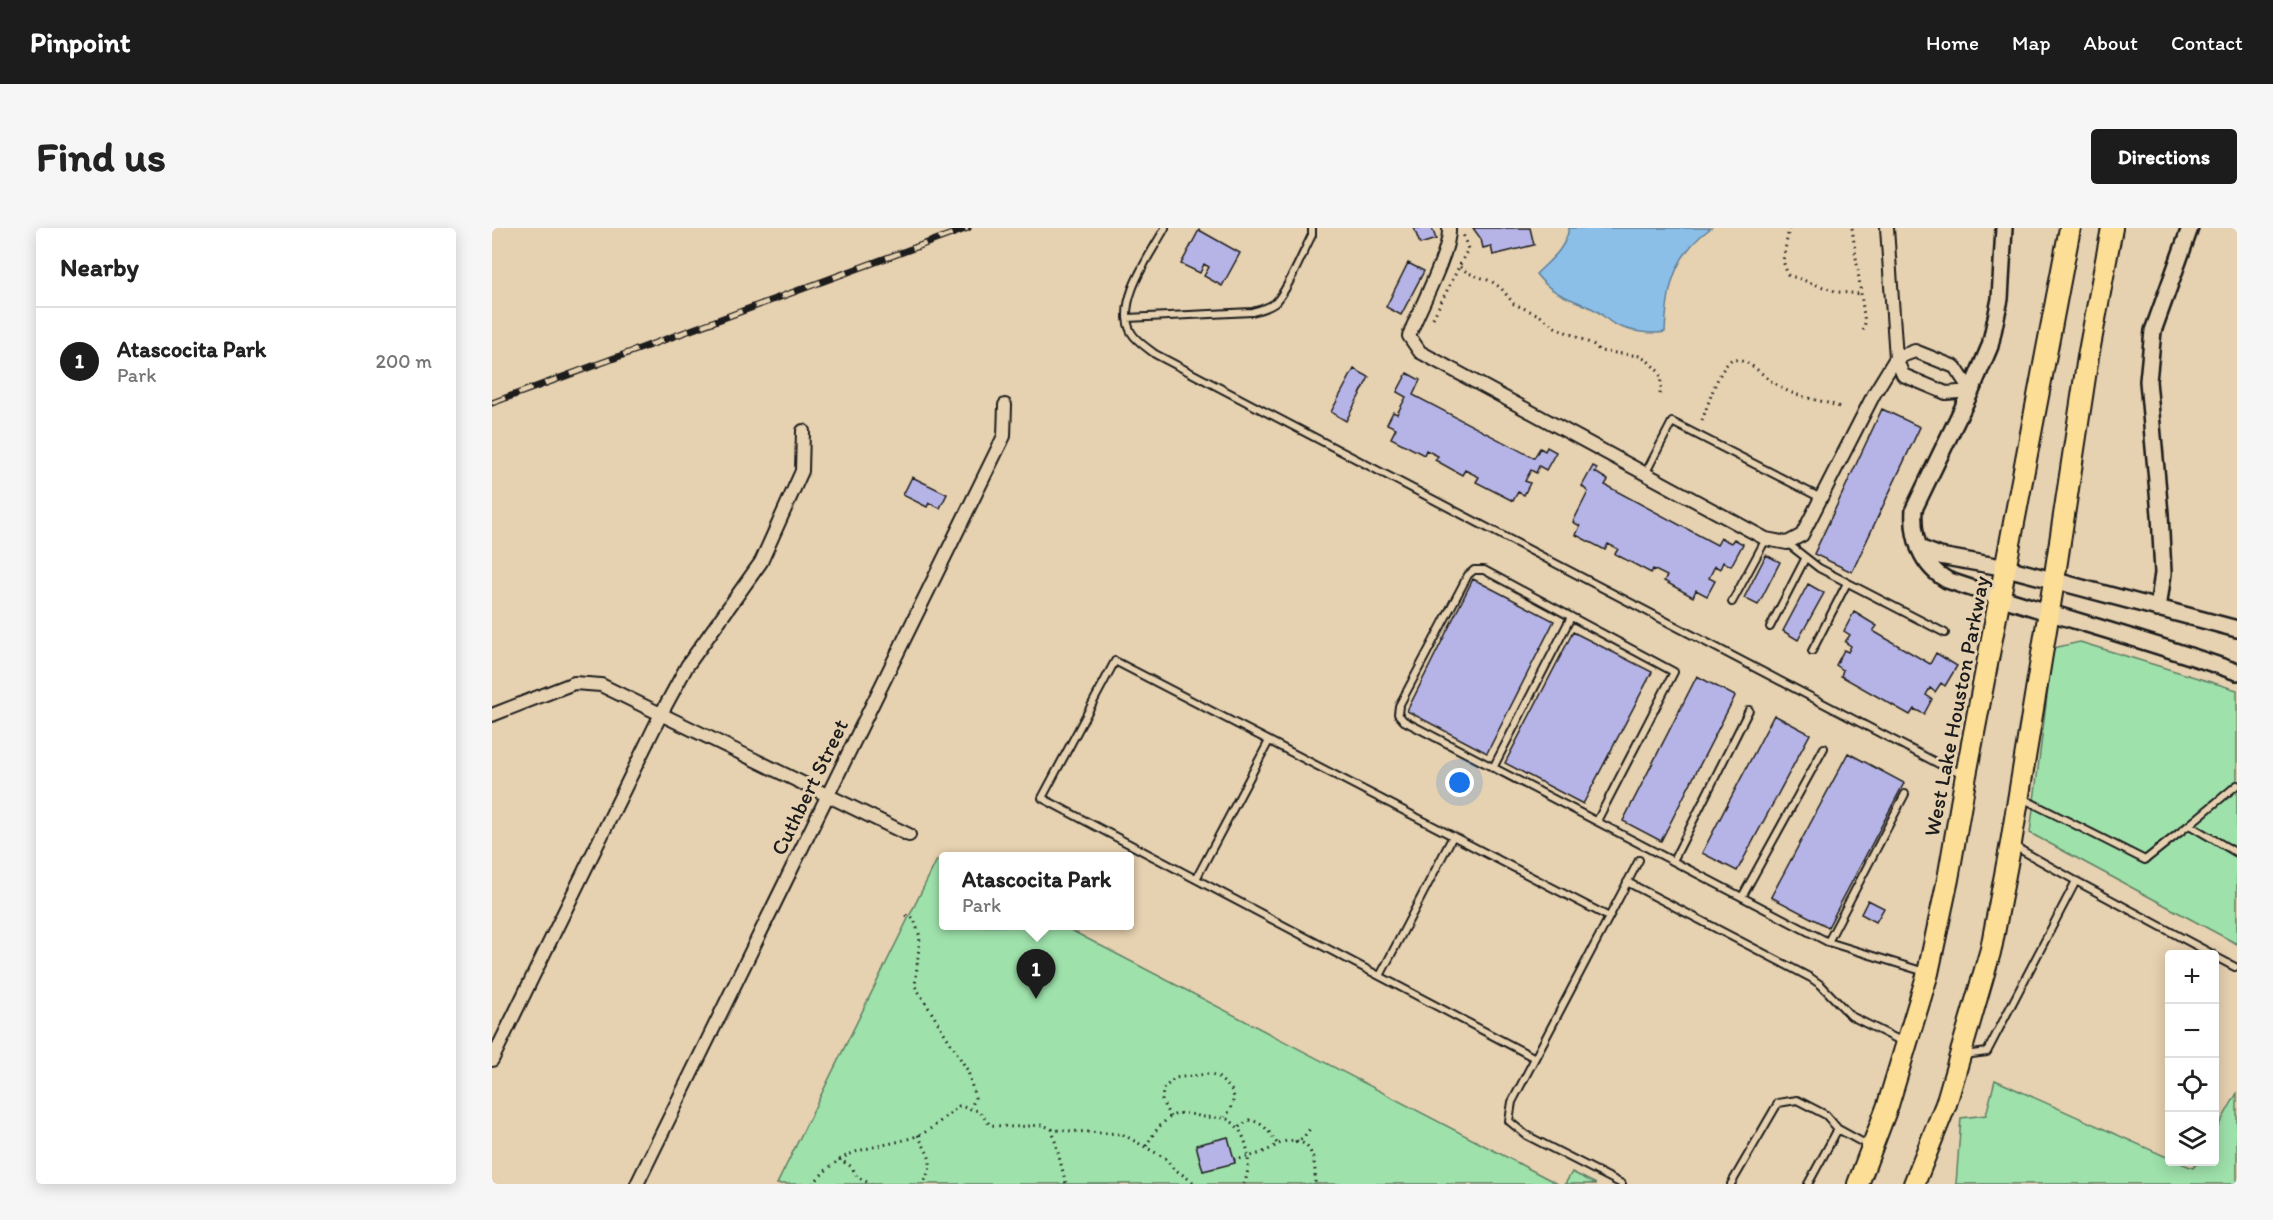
<!DOCTYPE html>
<html lang="en">
<head>
<meta charset="utf-8">
<style>
  body { margin:0; font-family:Itim,sans-serif; background:#f6f6f6; color:#222 }
  .controls { position:absolute; right:18px; bottom:18px; display:grid; overflow:hidden; border-radius:6px; box-shadow:0 3px 15px #0003 }
  .controls button { width:54px; height:54px; display:grid; place-items:center; padding:0; border:0; border-bottom:2px solid #e0e0e0; background:#fff; color:#222; font:30px sans-serif }
  .you { position:absolute; left:968px; top:555px; width:21px; height:21px; margin:-15px; border:4px solid #fff; border-radius:50%; background:#1a73e8; box-shadow:0 0 0 9px #1a73e833 }
  .badge { display:grid; place-items:center; width:39px; height:39px; border-radius:50%; background:#1c1c1c; color:#fff; font-size:20px; font-weight:700 }
  .pin { position:absolute; translate:-50% -50px; filter:drop-shadow(0 2px 3px #0008) }
  .pin::after { content:''; position:absolute; top:32px; width:21px; height:18px; background:inherit; clip-path:polygon(0 0,100% 0,50% 100%) }
  .popup { position:absolute; left:447px; top:624px; width:195px; height:78px; box-sizing:border-box; display:grid; place-content:center; border-radius:6px; background:#fff; filter:drop-shadow(0 2px 4px #0005); font-size:20px; white-space:nowrap; color:#767676 }
  .popup b { font-size:22px; color:#222 }
  .popup::after { content:''; position:absolute; left:50%; top:100%; margin-left:-12px; border:12px solid transparent; border-top-color:#fff }
  .list { margin:0; padding:0; list-style:none }
  h2 { display:flex; justify-content:space-between; align-items:center; height:78px; margin:0; padding:0 24px; font-size:26px }
  h2 small { font-size:20px; font-weight:400; color:#767676 }
  .list li { display:grid; grid-template-columns:39px 1fr auto; gap:18px; align-items:center; box-sizing:border-box; height:108px; padding:0 24px; border-top:2px solid #e0e0e0 }
  .list b { display:block; font-size:22px; white-space:nowrap }
  .list p { margin:0; font-size:20px; white-space:nowrap; color:#767676 }
  .list em { font-size:20px; font-style:normal; color:#767676 }
  .icon { flex:none; width:33px; height:33px; fill:none; stroke:currentColor; stroke-width:2; stroke-linecap:round; stroke-linejoin:round }
  .map { position:relative; flex:none; width:1745px; height:956px; overflow:hidden; border-radius:6px }
  header { display:flex; align-items:center; gap:36px; box-sizing:border-box; height:84px; padding:0 30px; background:#1c1c1c; color:#fff }
  header strong { font-size:28px }
  nav { display:flex; gap:33px; margin-inline-start:auto; font-size:21px }
  .intro { display:flex; align-items:center; justify-content:space-between; box-sizing:border-box; height:144px; padding:0 36px }
  h1 { margin:0; font-size:42px }
  .button { padding:15px 27px; border-radius:6px; background:#1c1c1c; color:#fff; font-size:21px; font-weight:700 }
  main { display:flex; gap:36px; padding:0 36px }
  aside { flex:1; background:#fff; border-radius:6px; box-shadow:0 3px 15px #0003 }
  .map>svg:first-child { display:block }
  .green { fill:#9ee1ab; stroke:#5d7e64; stroke-width:1.5 }
  .water { fill:#8bbfe8; stroke:#5f7e96; stroke-width:1.5 }
  .building { fill:#b6b4e6; stroke:#1c1c1c; stroke-width:1.5 }
  .lines { fill:none; stroke-linecap:round; stroke-linejoin:round }
  .service-casing { stroke:#1c1c1c; stroke-width:10 }
  .minor-casing { stroke:#1c1c1c; stroke-width:16 }
  .tertiary-casing { stroke:#1c1c1c; stroke-width:20 }
  .primary-casing { stroke:#1c1c1c; stroke-width:24 }
  .path { stroke:#1c1c1c; stroke-width:3; stroke-dasharray:1.5 4.5; stroke-linecap:butt }
  .service { stroke:#e6d1b0; stroke-width:6 }
  .minor { stroke:#e6d1b0; stroke-width:12 }
  .tertiary { stroke:#e6d1b0; stroke-width:15 }
  .primary { stroke:#fdde96; stroke-width:20 }
  .rail-casing { stroke:#1c1c1c; stroke-width:7 }
  .rail { stroke:#e6d1b0; stroke-width:4.5; stroke-dasharray:14; stroke-linecap:butt }
  .labels { text-anchor:middle; stroke-width:6; stroke-linejoin:round; paint-order:stroke }
  .street-label { font-size:22px; fill:#1c1c1c; stroke:#e6d1b0 }
</style>
</head>
<body>
<header>
<strong>Pinpoint</strong>
<nav><a>Home</a><a>Map</a><a>About</a><a>Contact</a></nav>
</header>
<div class="intro"><h1>Find us</h1><a class="button">Directions</a></div>
<main>
<aside>
<h2>Nearby<small></small></h2>
<ul class="list">
<li><span class="badge">1</span><div><b>Atascocita Park</b><p>Park</p></div><em>200 m</em></li>
</ul>
</aside>
<div class="map">
<svg width="1745" height="956" viewBox="0 0 1745 956">
  <rect width="100%" height="100%" fill="#e6d1b0"/>
  <filter id="ink" filterUnits="userSpaceOnUse"><feTurbulence type="fractalNoise" baseFrequency=".0167" numOctaves="2"/><feDisplacementMap in="SourceGraphic" scale="12" xChannelSelector="R" yChannelSelector="G"/><feConvolveMatrix kernelMatrix="1 2 1 2 8 2 1 2 1" color-interpolation-filters="sRGB"/></filter>
  <g filter="url(#ink)">
    <path class="green" d="M1588,414L1745,462V716L1538,605L1561,420Z
      M445,632L451,635V698H571L1066,956H285Z
      M1503,852L1677,930L1678,934H1686L1701,940L1706,934H1722L1723,904L1745,865V956H1464L1469,890L1494,887Z
      M1080,944L1104,956H1073Z"/>
    <path class="water" d="M1077,0H1219C1182,26 1175,60 1173,104C1160,107 1135,103 1122,96C1116,93 1110,86 1103,82C1080,70 1062,69 1044,46C1059,31 1073,22 1077,0Z"/>
    <path class="building" d="M922,0H940L944,11L928,16Z
      M981,0H1038L1042,17L1001,27L999,18L991,20L989,11Z
      M707,2L748,25L730,58L712,48L717,39L712,36L708,45L689,36Z
      M916,35L932,43L909,87L894,79Z
      M862,141L877,149L854,193L839,184Z
      M915,145L928,152L921,167L1042,230L1048,220L1053,223L1055,219L1064,224L1054,242L1047,238L1044,245L1039,242L1033,253L1038,255L1032,267L1026,264L1021,273L984,254L987,249L973,242L970,247L943,232L946,228L934,222L932,227L899,210L904,200L895,196L901,184L905,186L914,169L905,164Z
      M1390,181L1428,199L1360,344L1322,326Z
      M1101,238L1105,240L1103,244L1116,252L1113,257L1225,317L1229,310L1239,315L1242,311L1251,316L1239,338L1231,334L1228,341L1223,338L1217,350L1223,353L1215,368L1204,362L1201,369L1172,353L1175,348L1161,341L1159,345L1123,326L1126,321L1116,316L1113,322L1084,307L1088,298L1081,294L1096,264L1090,258Z
      M420,249L455,266L448,280L437,275L435,279L411,267Z
      M1274,327L1288,334L1266,377L1252,370Z
      M981,351L1062,393L995,525L915,483Z
      M1316,356L1332,365L1306,412L1291,403Z
      M1362,384L1385,398L1381,403L1438,436L1444,425L1465,438L1453,458L1449,455L1443,464L1438,460L1434,467L1440,471L1432,486L1422,481L1418,487L1349,448L1351,442L1344,437L1352,422L1356,424L1359,418L1353,414L1358,407L1352,403Z
      M1081,404L1160,444L1091,576L1013,535Z
      M1205,448L1243,468L1169,613L1131,593Z
      M1282,487L1318,506L1245,643L1210,625Z
      M1356,525L1412,555L1336,699L1279,669Z
      M1376,672L1392,680L1384,694L1369,686Z
      M736,909L743,935L711,943L704,917Z"/>
    <g class="lines">
      <g class="service-casing">
        <path id="service" d="M673,0C659,26 623,74 639,104C644,113 654,119 663,126L1447,536L1472,546
          M635,90L760,84C768,82 776,80 783,75C795,64 811,24 820,7V0
          M1153,246L1180,194L1329,270
          M1295,315L1327,340L1453,405
          M1240,374L1274,311
          M1278,399L1313,331
          M1320,423L1355,355
          M1001,540L1079,389
          M1528,569L1653,632L1697,597L1745,625
          M1105,593L1182,444L992,342H982L976,347L907,478L906,486L912,493L1336,714L1433,744
          M1697,597L1745,557
          M1181,633L1257,482
          M704,651L777,513
          M1584,653L1720,726
          M1135,654L1319,750L1329,757L1359,788L1411,814
          M1250,669L1332,520
          M1336,714L1413,566
          M1722,728L1743,739
          M888,748L961,608
          M1472,827L1495,824L1584,653L1522,618
          M1043,830L550,570L623,433L1117,689
          M1130,956L1034,907L1017,893L1020,874L1147,632
          M1239,956L1286,875L1305,872L1334,887L1346,901L1377,918
          M1316,956L1346,901"/>
      </g>
      <g class="minor-casing">
        <path id="minor" d="M957,0C959,23 926,83 917,108L928,124L1274,311L1295,315L1310,307L1382,166L1404,130L1395,0
          M1423,123L1463,139L1479,163L1454,165L1411,147L1404,130Z
          M0,487L82,455L109,457L417,607
          M0,832L169,486L195,438L269,334L310,243L311,203
          M145,956L512,208L513,177"/>
      </g>
      <g class="tertiary-casing">
        <path id="tertiary" d="M1512,0L1508,71L1498,118L1479,163L1422,281C1420,310 1429,337 1455,352C1551,385 1650,410 1745,444
          M1427,320L1448,328L1515,340L1745,401
          M1666,381L1671,345L1668,286L1656,153L1661,103L1698,0"/>
      </g>
      <g class="primary-casing">
        <path id="primary" d="M1366,956L1396,877L1436,745L1456,651L1474,547L1578,0
          M1422,956L1454,876L1499,721L1519,615L1562,353L1596,129L1620,0"/>
      </g>
      <path class="path" d="M1297,0L1291,33L1296,47L1346,64L1369,66
        M1360,0L1373,95L1371,104
        M968,39L976,45L999,53L1009,60L1022,76L1047,87L1063,99L1102,117L1108,123L1147,128L1156,133L1166,143L1169,149L1168,168
        M941,90L976,21L971,6
        M1210,192C1218,173 1224,145 1240,131C1262,133 1270,149 1288,159C1308,171 1329,171 1350,180
        M414,687L422,691L428,709L423,758L476,843L483,870L479,880
        M678,889L670,873L671,861L683,850L716,846L726,849L739,861L742,869L739,881L733,889
        M747,899L757,892C772,894 778,905 786,917
        M560,901L574,956
        M426,907C437,930 444,932 431,956
        M803,914L811,910L820,898
        M654,918C660,908 667,897 677,890C689,881 699,887 712,889C719,890 728,888 735,891C756,901 761,936 752,956
        M347,931L360,939L365,949L379,956
        M742,932C751,930 760,928 769,925C778,922 786,915 795,913C822,909 824,937 823,956
        M321,956C357,914 378,924 425,908C440,902 454,888 467,878L487,883L498,897L521,899L551,897L562,902L630,906L673,930L681,940L704,956"/>
      <use href="#service" class="service"/>
      <use href="#minor" class="minor"/>
      <use href="#tertiary" class="tertiary"/>
      <use href="#primary" class="primary"/>
      <g class="rail-casing">
        <path id="rail" d="M0,175L476,0"/>
      </g>
      <use href="#rail" class="rail"/>
    </g>
  </g>
  <g class="labels">
    <g class="street-label">
      <text transform="translate(1464 478) rotate(-79)" y="8">West Lake Houston Parkway</text>
      <text transform="translate(317 559) rotate(-64)" y="8">Cuthbert Street</text>
    </g>
  </g>
</svg>
<div class="controls">
<button>+</button>
<button>−</button>
<button><svg class="icon" aria-label="locate" viewBox="0 0 24 24"><circle cx="12" cy="12" r="6"/><path d="M12 2v4M12 18v4M2 12h4M18 12h4"/></svg></button>
<button><svg class="icon" aria-label="layers" viewBox="0 0 24 24"><path d="M12 4l9 5-9 5-9-5zM3 14l9 5 9-5"/></svg></button>
</div>
<div class="you"></div>
<div class="pin badge" style="left:544px;top:771px">1</div>
<div class="popup"><b>Atascocita Park</b>Park</div>
</div>
</main>
</body>
</html>
